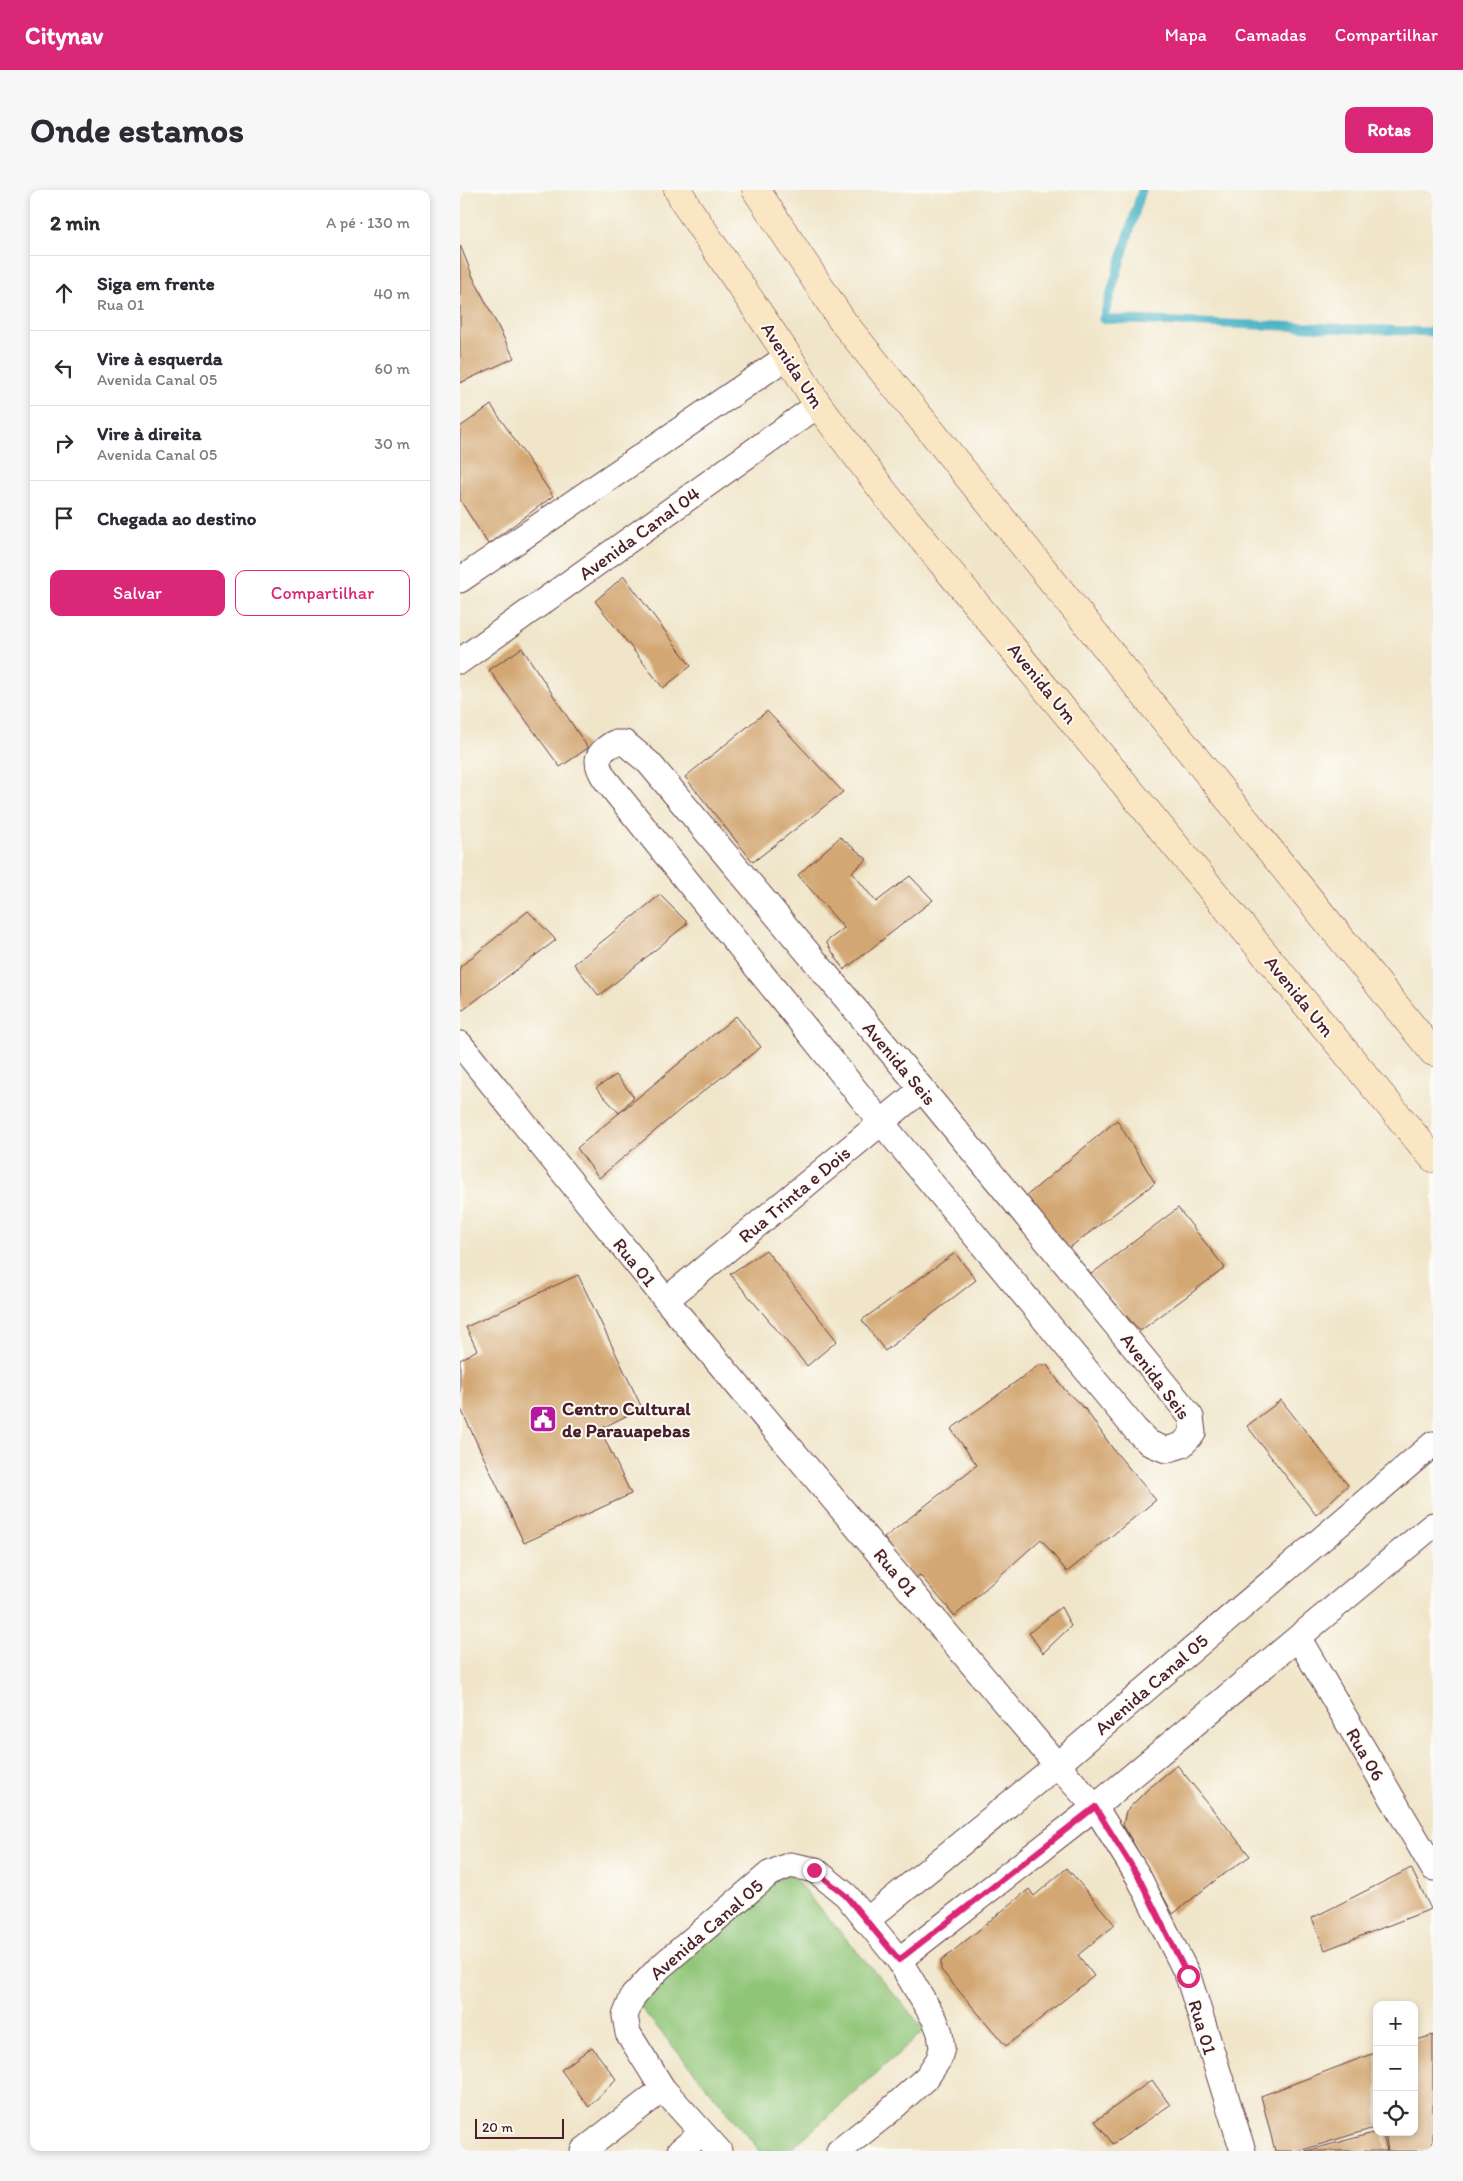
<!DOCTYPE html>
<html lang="pt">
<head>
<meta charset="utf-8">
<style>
  body { margin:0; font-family:Itim,sans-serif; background:#f7f7f7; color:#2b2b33 }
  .controls { position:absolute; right:15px; bottom:15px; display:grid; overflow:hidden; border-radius:10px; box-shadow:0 2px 8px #0003 }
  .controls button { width:45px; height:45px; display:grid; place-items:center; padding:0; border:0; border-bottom:1px solid #e1e1e2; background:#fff; color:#2b2b33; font:25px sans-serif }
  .scale { position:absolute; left:15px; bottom:12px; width:89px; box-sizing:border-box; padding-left:5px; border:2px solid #4a1f2b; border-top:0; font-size:14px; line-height:18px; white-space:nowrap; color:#4a1f2b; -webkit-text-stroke:4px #fdfcf7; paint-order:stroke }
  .stop { position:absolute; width:15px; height:15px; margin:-11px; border:4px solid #db2777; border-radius:50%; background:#fff }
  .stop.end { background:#db2777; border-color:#fff; box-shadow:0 1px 5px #0008 }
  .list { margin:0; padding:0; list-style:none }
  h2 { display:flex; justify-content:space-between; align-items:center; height:65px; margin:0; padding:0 20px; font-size:21px }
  h2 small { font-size:16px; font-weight:400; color:#7c7c81 }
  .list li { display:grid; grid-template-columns:32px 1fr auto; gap:15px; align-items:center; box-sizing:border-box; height:75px; padding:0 20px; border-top:1px solid #e1e1e2 }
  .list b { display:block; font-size:19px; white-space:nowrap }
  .list p { margin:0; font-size:16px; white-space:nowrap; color:#7c7c81 }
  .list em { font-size:16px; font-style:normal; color:#7c7c81 }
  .actions { display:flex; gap:10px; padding:15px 20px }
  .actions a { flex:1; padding:11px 0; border:1px solid #db2777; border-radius:10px; text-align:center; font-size:18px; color:#db2777 }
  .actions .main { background:#db2777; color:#fff }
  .icon { flex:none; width:28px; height:28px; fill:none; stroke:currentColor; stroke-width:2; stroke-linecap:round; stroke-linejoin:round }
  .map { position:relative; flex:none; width:973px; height:1961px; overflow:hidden; border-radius:10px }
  header { display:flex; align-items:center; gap:30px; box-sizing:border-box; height:70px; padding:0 25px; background:#db2777; color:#fff }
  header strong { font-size:24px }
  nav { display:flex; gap:28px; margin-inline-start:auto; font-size:18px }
  .intro { display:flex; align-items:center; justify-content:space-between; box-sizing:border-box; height:120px; padding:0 30px }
  h1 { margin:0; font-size:35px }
  .button { padding:12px 22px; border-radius:10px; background:#db2777; color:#fff; font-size:18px; font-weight:700 }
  main { display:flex; gap:30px; padding:0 30px }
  aside { flex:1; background:#fff; border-radius:10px; box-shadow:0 2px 8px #0003 }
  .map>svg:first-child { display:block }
  .green { fill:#8fc577; stroke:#6c7251 }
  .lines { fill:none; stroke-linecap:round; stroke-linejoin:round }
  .stream { stroke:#45b0c3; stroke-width:9 }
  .building { fill:#d3a773 }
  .street-casing { stroke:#633d43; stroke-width:27 }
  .secondary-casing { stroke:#633d43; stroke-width:29 }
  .street { stroke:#fff; stroke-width:25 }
  .secondary { stroke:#fbe6c4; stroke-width:28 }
  .route { stroke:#db2777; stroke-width:6 }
  .labels { text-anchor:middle; stroke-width:4; stroke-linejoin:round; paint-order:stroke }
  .street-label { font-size:19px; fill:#4a1f2b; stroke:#fdfcf7 }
  .poi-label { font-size:19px; font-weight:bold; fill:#4a1f2b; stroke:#fdfcf7; text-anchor:start }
</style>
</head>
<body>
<header>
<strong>Citynav</strong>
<nav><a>Mapa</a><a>Camadas</a><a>Compartilhar</a></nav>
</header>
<div class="intro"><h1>Onde estamos</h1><a class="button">Rotas</a></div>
<main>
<aside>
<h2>2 min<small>A pé · 130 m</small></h2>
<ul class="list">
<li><svg class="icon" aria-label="ahead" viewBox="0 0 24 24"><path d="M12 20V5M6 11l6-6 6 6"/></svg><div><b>Siga em frente</b><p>Rua 01</p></div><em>40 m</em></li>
<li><svg class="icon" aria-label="left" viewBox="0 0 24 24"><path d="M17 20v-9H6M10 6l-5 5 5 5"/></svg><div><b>Vire à esquerda</b><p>Avenida Canal 05</p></div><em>60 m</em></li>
<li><svg class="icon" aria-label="right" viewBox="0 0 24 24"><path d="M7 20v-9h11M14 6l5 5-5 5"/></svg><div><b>Vire à direita</b><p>Avenida Canal 05</p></div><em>30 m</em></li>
<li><svg class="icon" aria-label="arrive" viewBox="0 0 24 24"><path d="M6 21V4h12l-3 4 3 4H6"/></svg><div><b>Chegada ao destino</b></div></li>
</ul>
<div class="actions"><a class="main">Salvar</a><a>Compartilhar</a></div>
</aside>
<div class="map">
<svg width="973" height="1961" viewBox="0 0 973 1961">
  <rect width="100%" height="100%" fill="#fdfcf7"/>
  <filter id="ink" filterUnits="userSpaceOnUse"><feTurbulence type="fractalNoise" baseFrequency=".02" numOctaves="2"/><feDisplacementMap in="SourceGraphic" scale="10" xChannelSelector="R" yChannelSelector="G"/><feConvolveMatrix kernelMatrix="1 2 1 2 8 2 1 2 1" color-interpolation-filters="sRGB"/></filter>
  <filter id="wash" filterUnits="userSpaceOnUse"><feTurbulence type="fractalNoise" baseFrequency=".0096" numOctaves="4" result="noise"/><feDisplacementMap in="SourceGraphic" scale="20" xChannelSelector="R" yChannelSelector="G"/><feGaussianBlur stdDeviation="1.12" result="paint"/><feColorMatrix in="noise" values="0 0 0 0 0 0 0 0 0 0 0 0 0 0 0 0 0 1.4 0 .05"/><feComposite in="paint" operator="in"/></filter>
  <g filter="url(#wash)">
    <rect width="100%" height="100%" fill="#f0e5c9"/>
    <path class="green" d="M326,1679L465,1840L329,1961H300L176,1812Z"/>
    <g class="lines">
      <path class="stream" d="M682,0L643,129L973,142"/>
    </g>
    <g id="blocks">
      <path class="building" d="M0,55L13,87L54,168L0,193Z
        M31,215L93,306L28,354L0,310V237Z
        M164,386L231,476L203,498L135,411Z
        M62,458L128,558L100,577L29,480Z
        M307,521L383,602L293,672L225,587Z
        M380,647L407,669L392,682L416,712L450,686L473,710L384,780L366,752L384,738L338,685Z
        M200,705L228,733L139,806L114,774Z
        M68,721L96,750L3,820L0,817V777Z
        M276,826L301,857L227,914L139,988L117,958Z
        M156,885L174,907L159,923L136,898Z
        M657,930L695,993L605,1061L565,1007Z
        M718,1018L765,1078L680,1141L630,1085Z
        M306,1060L377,1151L347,1176L270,1084Z
        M495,1063L516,1090L425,1161L402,1130Z
        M118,1085L182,1218L140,1239L171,1304L64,1353L0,1217V1170L17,1160L6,1137Z
        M579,1175H587L604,1199L626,1220L653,1259L696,1310L607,1382L581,1349L495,1426L460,1385L455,1389L424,1348L517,1275L491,1239Z
        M821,1210L888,1295L856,1325L787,1236Z
        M601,1417L611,1436L583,1463L569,1443Z
        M717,1575L790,1666L757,1689L713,1724L663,1635L666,1621L687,1600Z
        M607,1678L655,1735L618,1765L634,1786L546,1856L481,1780V1771L569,1699L574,1706Z
        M951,1678L971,1719L865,1760L852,1728Z
        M973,1845V1961H928L925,1942H954V1851Z
        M132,1857L156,1889L129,1917L101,1880Z
        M917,1862V1937L839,1961H815L801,1906Z
        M692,1890L710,1915L653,1954L635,1931Z
        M917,1942H922L927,1961H846Z"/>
    </g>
  </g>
  <g filter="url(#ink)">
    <use href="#blocks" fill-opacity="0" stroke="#633d43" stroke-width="1"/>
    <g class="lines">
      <g class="street-casing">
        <path id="street" d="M0,390L328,166
          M0,471L358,215
          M154,553H165L189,573L462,899L720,1213L731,1227L733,1243L722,1255L706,1260L689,1253L675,1239L421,932L145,589C134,572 135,564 154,553Z
          M0,854L206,1110L597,1575L635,1617L678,1686L728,1786L783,1961
          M206,1110L462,899
          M839,1449L973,1678
          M406,1731L597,1575L973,1254
          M439,1770L635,1617L973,1335
          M123,1961L203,1899
          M220,1961L242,1943
          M259,1961L203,1899L168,1843L165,1826L173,1806L199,1778L309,1684L330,1675L355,1680L386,1705L439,1770L475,1830L480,1843L482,1858L479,1869L467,1887L426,1924L379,1961"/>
      </g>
      <g class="secondary-casing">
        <path id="secondary" d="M218,0L228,18L328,166L358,215L427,306L973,968
          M296,0L383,132L973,862"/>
      </g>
      <use href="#street" class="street"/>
      <use href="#secondary" class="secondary"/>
    </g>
  </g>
  <g class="lines" filter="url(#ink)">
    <path class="route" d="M354,1680L386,1706L439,1770L635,1617L678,1686L728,1786"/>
  </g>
  <defs>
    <g id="civic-square" transform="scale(1.4375)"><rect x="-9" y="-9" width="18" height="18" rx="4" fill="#b5179e" stroke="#fdfcf7"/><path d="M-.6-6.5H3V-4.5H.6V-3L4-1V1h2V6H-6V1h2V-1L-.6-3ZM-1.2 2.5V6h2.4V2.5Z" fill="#fff"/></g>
  </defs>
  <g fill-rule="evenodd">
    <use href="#civic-square" x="83" y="1229"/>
  </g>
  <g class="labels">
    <g class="street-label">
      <text transform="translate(333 175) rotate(57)" y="7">Avenida Um</text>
      <text transform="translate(179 343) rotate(-36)" y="7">Avenida Canal 04</text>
      <text transform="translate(583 493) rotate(51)" y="7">Avenida Um</text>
      <text transform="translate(840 806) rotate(51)" y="7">Avenida Um</text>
      <text transform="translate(440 873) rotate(50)" y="7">Avenida Seis</text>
      <text transform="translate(334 1004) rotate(-40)" y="7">Rua Trinta e Dois</text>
      <text transform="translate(175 1072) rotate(51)" y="7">Rua 01</text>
      <text transform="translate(696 1186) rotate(53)" y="7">Avenida Seis</text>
      <text transform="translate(436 1382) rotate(50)" y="7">Rua 01</text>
      <text transform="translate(691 1494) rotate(-41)" y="7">Avenida Canal 05</text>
      <text transform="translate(906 1564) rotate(60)" y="7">Rua 06</text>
      <text transform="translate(246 1739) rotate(-41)" y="7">Avenida Canal 05</text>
      <text transform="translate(743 1837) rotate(73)" y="7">Rua 01</text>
    </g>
    <g class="poi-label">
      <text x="102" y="1225">Centro Cultural<tspan x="102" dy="22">de Parauapebas</tspan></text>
    </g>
  </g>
</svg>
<div class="controls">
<button>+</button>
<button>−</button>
<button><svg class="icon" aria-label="locate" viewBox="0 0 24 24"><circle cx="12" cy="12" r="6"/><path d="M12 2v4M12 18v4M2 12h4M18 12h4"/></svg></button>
</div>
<div class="scale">20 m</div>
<div class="stop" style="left:728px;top:1786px"></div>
<div class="stop end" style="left:354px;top:1680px"></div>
</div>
</main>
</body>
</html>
